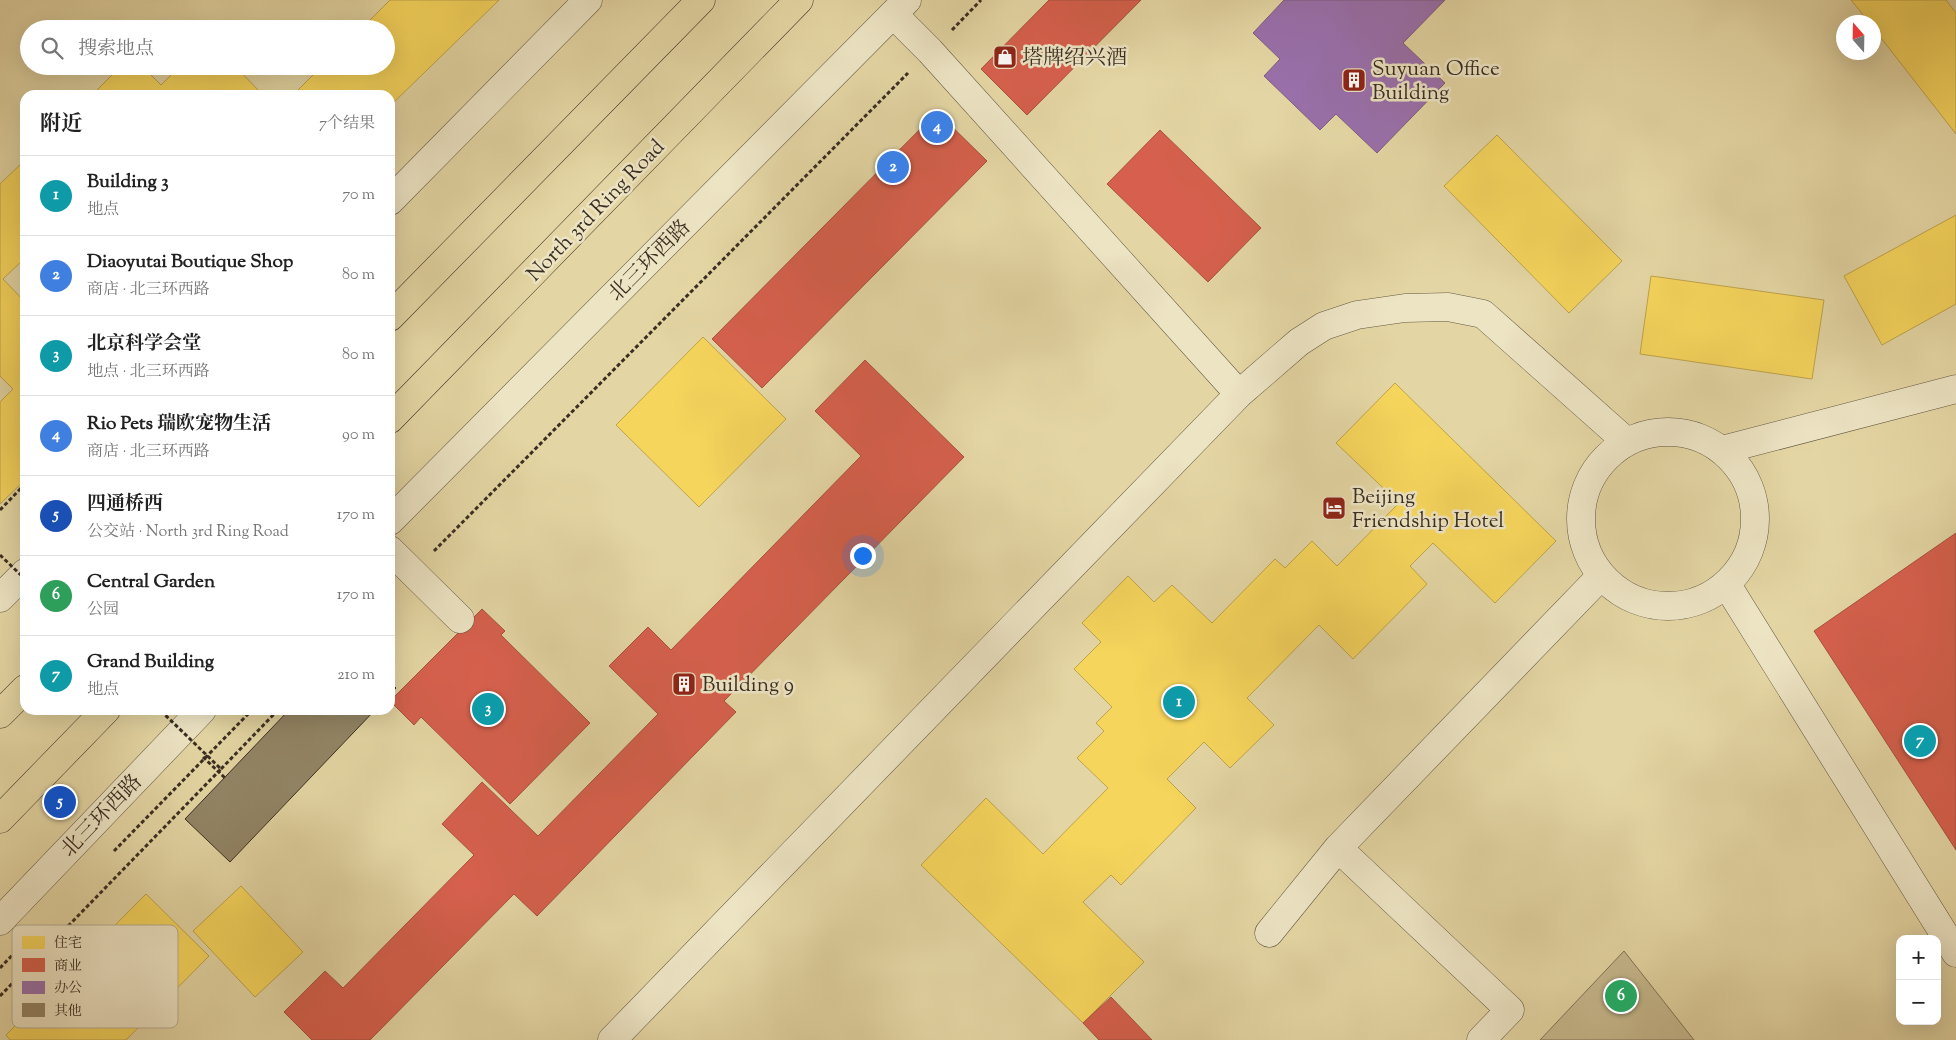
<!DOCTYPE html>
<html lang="zh">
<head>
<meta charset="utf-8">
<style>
  body { margin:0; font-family:"Sorts Mill Goudy","Noto Serif SC",serif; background:#f6f6f6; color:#222 }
  .controls { position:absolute; right:15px; bottom:15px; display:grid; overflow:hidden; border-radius:10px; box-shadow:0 5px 20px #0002 }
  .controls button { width:45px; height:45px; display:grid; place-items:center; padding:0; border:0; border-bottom:1px solid #e0e0e0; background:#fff; color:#222; font:25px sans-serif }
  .compass { position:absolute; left:1836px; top:15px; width:45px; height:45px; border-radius:50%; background:#fff; box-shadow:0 5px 20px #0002; rotate:340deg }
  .you { position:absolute; left:862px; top:555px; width:18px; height:18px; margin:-12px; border:4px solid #fff; border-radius:50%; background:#1a73e8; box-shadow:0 0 0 8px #1a73e833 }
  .badge { display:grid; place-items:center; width:32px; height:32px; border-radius:50%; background:#b45309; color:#fff; font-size:16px; font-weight:700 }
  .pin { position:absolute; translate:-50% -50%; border:2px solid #fff; box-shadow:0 1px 5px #0006 }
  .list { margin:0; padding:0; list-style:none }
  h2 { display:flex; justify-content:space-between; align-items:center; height:65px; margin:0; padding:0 20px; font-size:21px }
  h2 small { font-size:16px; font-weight:400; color:#767676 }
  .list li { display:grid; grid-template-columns:32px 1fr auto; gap:15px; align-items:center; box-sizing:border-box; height:80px; padding:0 20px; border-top:1px solid #e0e0e0 }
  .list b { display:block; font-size:19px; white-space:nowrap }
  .list p { margin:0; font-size:16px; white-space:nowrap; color:#767676 }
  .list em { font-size:16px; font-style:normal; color:#767676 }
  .icon { flex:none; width:28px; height:28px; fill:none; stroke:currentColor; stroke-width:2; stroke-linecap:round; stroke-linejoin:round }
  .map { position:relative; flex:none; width:1956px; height:1040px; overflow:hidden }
  .search { position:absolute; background:#fff; box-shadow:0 5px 20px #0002; left:20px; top:20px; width:375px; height:55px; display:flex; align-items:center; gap:12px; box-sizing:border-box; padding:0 18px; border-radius:28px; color:#767676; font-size:19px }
  .panel { position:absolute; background:#fff; box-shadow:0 5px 20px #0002; left:20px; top:90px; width:375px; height:625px; border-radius:15px }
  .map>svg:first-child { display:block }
  .garden { fill:#c7b98e; stroke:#807458 }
  .homes { fill:#f6d55c; stroke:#bea34b }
  .shops { fill:#d6604d; stroke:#a75140 }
  .offices { fill:#9970ab; stroke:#7c5c82 }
  .building { fill:#928566; stroke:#3a2e22 }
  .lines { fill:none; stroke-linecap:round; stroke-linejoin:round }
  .minor-casing { stroke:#645842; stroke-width:29 }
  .highway-casing { stroke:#3a2e22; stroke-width:29 }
  .path { stroke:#3a2e22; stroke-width:3; stroke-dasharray:4 2.5; stroke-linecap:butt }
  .minor { stroke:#ede4c4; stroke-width:28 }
  .highway { stroke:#e4d6a4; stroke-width:28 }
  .path-bridge { stroke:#3a2e22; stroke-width:3; stroke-dasharray:4 2.5; stroke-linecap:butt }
  .labels { text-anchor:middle; stroke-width:5; stroke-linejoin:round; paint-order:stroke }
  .poi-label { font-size:21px; fill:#3a2e22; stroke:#ede4c4; text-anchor:start }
  .street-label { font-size:21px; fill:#3a2e22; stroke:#ede4c4 }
  .key { fill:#ede4c4; stroke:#b7ad93; stroke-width:1 }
  .key-label { font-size:14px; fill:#3a2e22 }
</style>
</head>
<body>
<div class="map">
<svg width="1956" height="1040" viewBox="0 0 1956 1040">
  <rect width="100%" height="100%" fill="#e4d6a4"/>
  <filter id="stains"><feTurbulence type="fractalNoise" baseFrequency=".004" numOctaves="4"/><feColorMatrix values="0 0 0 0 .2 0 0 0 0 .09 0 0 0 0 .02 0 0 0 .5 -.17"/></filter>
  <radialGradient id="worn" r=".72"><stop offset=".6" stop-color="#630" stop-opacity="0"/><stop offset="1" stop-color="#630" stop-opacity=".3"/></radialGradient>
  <path class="garden" d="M1624,951L1694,1040H1540Z"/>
  <path class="homes" d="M390,0H499L390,106V95H293L322,66H386V29H361Z
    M1851,0H1946L1956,13V134L1874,29V22H1869Z
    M121,66H142L161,85L180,66H235L263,95H92Z
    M1497,135L1622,261L1569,313L1444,186Z
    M25,160V258L3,279L25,302V480L0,504V402L13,389L0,376V184Z
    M1956,215V304L1882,345L1844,276Z
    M1651,276L1824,300L1812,379L1640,354Z
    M703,337L786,419L699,507L616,425Z
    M1395,383L1556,541L1495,603L1433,543L1410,566L1427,584L1353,659L1319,625L1247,698L1274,725L1230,768L1204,742L1167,779L1196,808L1121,885L1111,875L1083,902L1144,962L1083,1023L921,865L986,798L1043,854L1108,788L1077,758L1104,731L1096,723L1112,707L1074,669L1101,642L1082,623L1128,576L1154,602L1172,585L1212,623L1275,559L1285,568L1312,541L1337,566L1399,503L1336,443Z
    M241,886L303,952L255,997L193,931Z
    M146,894L209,956L126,1040H10L6,1035Z"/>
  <path class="shops" d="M1049,0H1141L1027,115L981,69Z
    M937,112L987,161L762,388L712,339Z
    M1160,130L1261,228L1208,282L1107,184Z
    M865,360L964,457L724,701L736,712L537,916L514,894L370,1040H312L284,1012L325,971L343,988L474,855L442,824L482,782L538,836L658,714L609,666L648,627L671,650L861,456L815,411Z
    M1956,533V850L1814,631Z
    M482,609L505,631L501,635L590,723L510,804L421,717L414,725L390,701Z
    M1111,997L1152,1040H1099L1083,1023Z"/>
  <path class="offices" d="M1284,0H1445L1403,43L1445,83L1377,153L1336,114L1320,130L1264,76L1280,59L1253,33Z"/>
  <path class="building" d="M390,682L396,688L390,695Z
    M289,710H375L230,862L185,819Z"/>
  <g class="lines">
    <g class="minor-casing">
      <path id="minor" d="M893,14L930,51L1239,394
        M390,201L588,0
        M1581 519a87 87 0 1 1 174 0a87 87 0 1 1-174 0Z
        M1722,450L1956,389
        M390,521L907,0
        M390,550L460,619
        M1727,585L1956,953
        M0,598L25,573
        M0,921L202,710
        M1269,933L1338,848
        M612,1040L1239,394L1299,342L1324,326L1357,315L1405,308L1448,307L1483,314L1627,442
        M1481,1040L1510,1010L1338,848L1601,576"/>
    </g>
    <g class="highway-casing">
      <path id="highway" d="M390,317L701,0
        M390,419L799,0
        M0,714L25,689
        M0,819L106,710"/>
    </g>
    <path class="path" d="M952,30L981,0
      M0,510L25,484
      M434,551L908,73
      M203,757L225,778
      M221,769L278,710
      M114,851L252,710
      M0,968L21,946"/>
    <use href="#minor" class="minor"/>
    <use href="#highway" class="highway"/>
    <path class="path-bridge" d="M0,555L25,579
      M0,996L221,769L160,710"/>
  </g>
  <defs>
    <g id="shop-square" transform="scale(1.25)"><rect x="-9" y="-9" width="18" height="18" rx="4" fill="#8f2418" stroke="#ede4c4"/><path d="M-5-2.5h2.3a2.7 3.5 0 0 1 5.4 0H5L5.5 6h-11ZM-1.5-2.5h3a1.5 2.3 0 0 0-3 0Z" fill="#fff"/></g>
    <g id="building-square" transform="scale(1.25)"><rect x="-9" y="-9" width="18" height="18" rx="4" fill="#8f2418" stroke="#ede4c4"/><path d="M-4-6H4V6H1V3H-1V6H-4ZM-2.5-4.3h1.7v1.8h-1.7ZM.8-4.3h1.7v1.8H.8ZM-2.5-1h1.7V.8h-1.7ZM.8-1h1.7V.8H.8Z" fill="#fff"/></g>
    <g id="hotel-square" transform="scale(1.25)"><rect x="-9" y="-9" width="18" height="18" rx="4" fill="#8f2418" stroke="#ede4c4"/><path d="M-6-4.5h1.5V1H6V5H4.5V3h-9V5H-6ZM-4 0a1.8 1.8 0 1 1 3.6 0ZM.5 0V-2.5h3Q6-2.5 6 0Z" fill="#fff"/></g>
  </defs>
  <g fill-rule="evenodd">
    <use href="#shop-square" x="1005" y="57"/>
    <use href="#building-square" x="1354" y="80"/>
    <use href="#hotel-square" x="1334" y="508"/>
    <use href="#building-square" x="684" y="684"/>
  </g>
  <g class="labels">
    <g class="poi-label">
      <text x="1022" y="64">塔牌绍兴酒</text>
      <text x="1372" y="75">Suyuan Office<tspan x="1372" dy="24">Building</tspan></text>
      <text x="1352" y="503">Beijing<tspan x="1352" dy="24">Friendship Hotel</tspan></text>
      <text x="702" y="691">Building 9</text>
    </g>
    <g class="street-label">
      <text transform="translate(595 210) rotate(-46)" y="7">North 3rd Ring Road</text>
      <text transform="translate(649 260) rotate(-45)" y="7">北三环西路</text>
      <text transform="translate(101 815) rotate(-46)" y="7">北三环西路</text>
    </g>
  </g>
  <rect x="12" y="925" width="166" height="103" rx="8" class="key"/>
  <rect x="22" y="936" width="23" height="13" fill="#f6d55c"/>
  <rect x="22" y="958" width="23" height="14" fill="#d6604d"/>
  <rect x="22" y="981" width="23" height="13" fill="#9970ab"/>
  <rect x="22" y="1003" width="23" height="14" fill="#928566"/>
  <g class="key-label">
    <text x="54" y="947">住宅</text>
    <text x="54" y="970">商业</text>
    <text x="54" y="992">办公</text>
    <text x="54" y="1015">其他</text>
  </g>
  <rect width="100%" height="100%" filter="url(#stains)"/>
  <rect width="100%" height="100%" fill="url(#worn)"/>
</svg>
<div class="controls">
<button>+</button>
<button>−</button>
</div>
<svg class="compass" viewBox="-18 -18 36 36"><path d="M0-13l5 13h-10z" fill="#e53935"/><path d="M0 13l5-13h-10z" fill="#767676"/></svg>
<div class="you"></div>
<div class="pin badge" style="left:1179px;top:702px;background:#0f9aa8">1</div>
<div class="pin badge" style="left:893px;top:167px;background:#3f7fe0">2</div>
<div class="pin badge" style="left:488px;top:709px;background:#0f9aa8">3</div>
<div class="pin badge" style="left:937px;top:127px;background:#3f7fe0">4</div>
<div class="pin badge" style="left:60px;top:802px;background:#1a4fb4">5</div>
<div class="pin badge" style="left:1621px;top:996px;background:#2e9e5b">6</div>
<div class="pin badge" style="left:1920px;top:741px;background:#0f9aa8">7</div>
<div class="search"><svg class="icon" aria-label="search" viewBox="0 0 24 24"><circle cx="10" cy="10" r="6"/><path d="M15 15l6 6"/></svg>搜索地点</div>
<section class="panel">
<h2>附近<small>7个结果</small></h2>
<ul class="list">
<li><span class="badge" style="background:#0f9aa8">1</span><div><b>Building 3</b><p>地点</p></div><em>70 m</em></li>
<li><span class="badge" style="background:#3f7fe0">2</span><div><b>Diaoyutai Boutique Shop</b><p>商店 · 北三环西路</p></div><em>80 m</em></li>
<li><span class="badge" style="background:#0f9aa8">3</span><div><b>北京科学会堂</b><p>地点 · 北三环西路</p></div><em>80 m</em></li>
<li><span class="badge" style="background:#3f7fe0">4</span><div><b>Rio Pets 瑞欧宠物生活</b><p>商店 · 北三环西路</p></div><em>90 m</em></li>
<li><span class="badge" style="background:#1a4fb4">5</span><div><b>四通桥西</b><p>公交站 · North 3rd Ring Road</p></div><em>170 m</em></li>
<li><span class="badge" style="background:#2e9e5b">6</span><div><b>Central Garden</b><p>公园</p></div><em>170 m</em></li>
<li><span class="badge" style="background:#0f9aa8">7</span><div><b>Grand Building</b><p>地点</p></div><em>210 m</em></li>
</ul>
</section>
</div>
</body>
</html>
